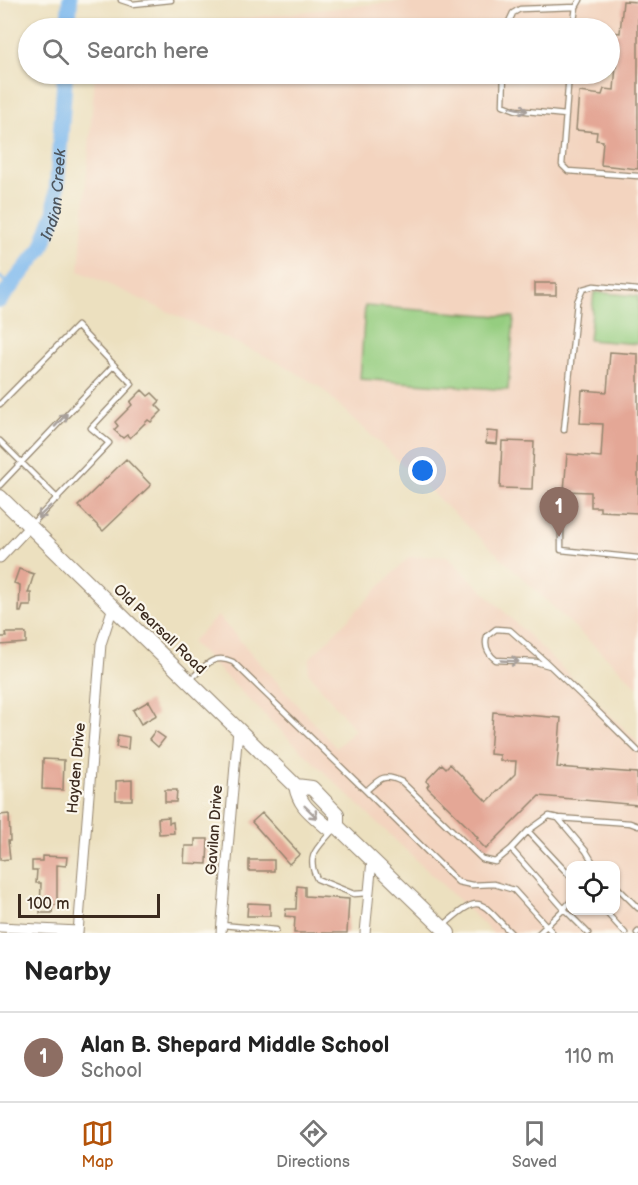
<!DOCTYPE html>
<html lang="en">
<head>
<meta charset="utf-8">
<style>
  body { margin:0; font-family:"Balsamiq Sans",sans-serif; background:#f6f6f6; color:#222 }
  .controls { position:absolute; right:18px; bottom:18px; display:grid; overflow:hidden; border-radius:12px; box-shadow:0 2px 4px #0004 }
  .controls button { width:54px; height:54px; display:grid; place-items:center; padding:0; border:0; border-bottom:2px solid #e0e0e0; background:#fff; color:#222; font:30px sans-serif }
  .scale { position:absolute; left:18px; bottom:15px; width:142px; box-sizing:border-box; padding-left:6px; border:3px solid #3b2a1e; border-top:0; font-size:16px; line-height:21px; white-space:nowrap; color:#3b2a1e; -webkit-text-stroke:4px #fbf7ec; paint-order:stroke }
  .you { position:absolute; left:423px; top:471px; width:21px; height:21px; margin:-15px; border:4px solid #fff; border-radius:50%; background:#1a73e8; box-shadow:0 0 0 9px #1a73e833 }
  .badge { display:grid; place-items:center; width:39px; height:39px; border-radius:50%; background:#b45309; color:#fff; font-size:20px; font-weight:700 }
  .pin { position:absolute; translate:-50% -50px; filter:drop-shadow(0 2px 3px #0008) }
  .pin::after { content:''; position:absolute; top:32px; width:21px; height:18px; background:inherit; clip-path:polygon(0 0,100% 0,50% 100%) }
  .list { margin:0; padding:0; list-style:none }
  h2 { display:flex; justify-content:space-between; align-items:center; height:78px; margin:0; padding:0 24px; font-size:26px }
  h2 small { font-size:20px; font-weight:400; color:#767676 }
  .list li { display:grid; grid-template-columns:39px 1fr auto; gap:18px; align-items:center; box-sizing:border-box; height:90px; padding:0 24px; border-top:2px solid #e0e0e0 }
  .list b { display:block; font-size:22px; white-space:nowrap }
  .list p { margin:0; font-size:20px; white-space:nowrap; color:#767676 }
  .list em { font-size:20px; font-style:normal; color:#767676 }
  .icon { flex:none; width:33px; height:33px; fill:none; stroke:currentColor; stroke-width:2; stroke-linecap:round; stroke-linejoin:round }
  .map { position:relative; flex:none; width:638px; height:933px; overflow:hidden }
  .search { position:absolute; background:#fff; box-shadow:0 2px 4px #0004; left:18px; right:18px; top:18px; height:66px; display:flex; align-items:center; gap:15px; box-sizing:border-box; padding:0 21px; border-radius:33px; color:#767676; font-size:22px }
  .sheet { height:168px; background:#fff }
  nav { display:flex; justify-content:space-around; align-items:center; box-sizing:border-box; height:84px; border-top:2px solid #e0e0e0; background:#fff; font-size:16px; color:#767676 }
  nav a { display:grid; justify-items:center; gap:3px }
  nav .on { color:#b45309 }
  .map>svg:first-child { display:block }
  .built { fill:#f3d4bf; fill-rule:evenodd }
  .green { fill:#95cd80; stroke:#687c4f; stroke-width:1.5 }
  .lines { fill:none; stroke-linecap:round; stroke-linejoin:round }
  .stream { stroke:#7bb8ee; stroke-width:3 }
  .river { stroke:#7bb8ee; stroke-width:16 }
  .building { fill:#e4a796 }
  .service-casing { stroke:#94856e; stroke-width:7 }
  .minor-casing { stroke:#94856e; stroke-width:11 }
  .secondary-casing { stroke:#94856e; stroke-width:16 }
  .service { stroke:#fff; stroke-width:4.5 }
  .minor { stroke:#fff; stroke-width:9 }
  .secondary { stroke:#fff; stroke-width:14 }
  .oneway { stroke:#a79f9a }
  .labels { text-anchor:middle; stroke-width:4.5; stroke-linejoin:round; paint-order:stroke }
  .street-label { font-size:15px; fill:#3b2a1e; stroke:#fbf7ec }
  .water-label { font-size:16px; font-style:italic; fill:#4e555c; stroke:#fbf7ec }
</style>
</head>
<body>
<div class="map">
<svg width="638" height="933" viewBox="0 0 638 933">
  <rect width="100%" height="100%" fill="#fbf7ec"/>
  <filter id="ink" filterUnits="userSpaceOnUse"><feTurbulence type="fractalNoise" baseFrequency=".0167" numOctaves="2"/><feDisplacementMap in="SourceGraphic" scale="12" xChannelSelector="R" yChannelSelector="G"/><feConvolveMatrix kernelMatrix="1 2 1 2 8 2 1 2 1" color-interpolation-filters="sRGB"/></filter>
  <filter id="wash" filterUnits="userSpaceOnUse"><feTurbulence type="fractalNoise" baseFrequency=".008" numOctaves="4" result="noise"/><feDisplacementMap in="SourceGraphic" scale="24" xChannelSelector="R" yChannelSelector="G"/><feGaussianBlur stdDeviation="1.35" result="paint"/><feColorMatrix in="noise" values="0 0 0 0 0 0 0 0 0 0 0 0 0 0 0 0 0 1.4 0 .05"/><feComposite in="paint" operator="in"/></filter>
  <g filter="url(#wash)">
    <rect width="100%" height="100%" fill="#ece0bf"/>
    <path class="built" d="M411,0H638V687L320,387L280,363L79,271L95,74H610V28H156Z
      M447,556L638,742V933H493L285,735L191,642L218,616L336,748L355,730L308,672L310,658L409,557ZM570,866H616V910H570Z"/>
    <path class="green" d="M594,292L638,296V344L589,340Z
      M365,306L514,317L508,390L360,379Z"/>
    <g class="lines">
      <path class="stream" d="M0,277L11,287"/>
      <g class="river">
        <path d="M68,28L70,0"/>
        <path id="s1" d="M0,300L41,249L55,213L65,74"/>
      </g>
    </g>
    <g id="blocks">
      <path class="building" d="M623,1L638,2V169L601,165L603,141L596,140L597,132L576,130L579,92L602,95L604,89L614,90L618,41L609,40V36L611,32L620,33Z
        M535,283H556V295H535Z
        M610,352L638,354V513L600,511V507H591V492L564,491L567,454L601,457L603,424L580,423L582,390L607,392Z
        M142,390L148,396L152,393L160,401L156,405L162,411L151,422L148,420L130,438L127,435L123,438L114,430L118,426L115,422L132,405L130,402Z
        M487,431L498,432L497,444L486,443Z
        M502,441L534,442L532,489L500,488Z
        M126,459L151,485L103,531L78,506Z
        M19,569L34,574L28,593H31V606H23L21,612H19L20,585L14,583Z
        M6,633H26V643L0,645V637H7Z
        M149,701L157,715L141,724L133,710Z
        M493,712L561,718L557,767L637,773L638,805L539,796L486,849L476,839L478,838L471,830L427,787L429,784L426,781L442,764L446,768L450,764L487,802L515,774L516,761H500V755L490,754Z
        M155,731L165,738L158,747L149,739Z
        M118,735L129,737L128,749L116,747Z
        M43,759L64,760L63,790L42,789Z
        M132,780V800H116V781Z
        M165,790H177L176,802H165Z
        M262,813L300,854L289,864L252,822Z
        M9,814L10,841H8L10,859L0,860V815Z
        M169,817V823L173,822L174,833L159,834L158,818Z
        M195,839H208L207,864L184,863L185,846H195Z
        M42,856L67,857L66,866L57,865V905H53L52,913H40L41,883H36L37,870H32V861H42Z
        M249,860H274V871H249Z
        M297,886L305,887V896L349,899L347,933H294L295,917L285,916L286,909H296Z
        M248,903L270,904V916H247Z"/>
    </g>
  </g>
  <g filter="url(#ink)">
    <use href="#blocks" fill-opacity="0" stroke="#94856e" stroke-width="1.5"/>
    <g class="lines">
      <g class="service-casing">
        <path id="service" d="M121,0L133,4L171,0
          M506,28L513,13L520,9L576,7
          M573,28L576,7L580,0
          M504,74L503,105L516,110L566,115
          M569,74L562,165L568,171L638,176
          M0,404L77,326L132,384L91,428L109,443L32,524
          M564,430L577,302L583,289L594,286L638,290
          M0,441L58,499
          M0,485L114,365
          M561,500V550L638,558
          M550,666L536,662L496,660C488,654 484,646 487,636L496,629L510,630L545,661C576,690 607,720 638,751
          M191,679C205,666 213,653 233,662L366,791C380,778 384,773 402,782L482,859L495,862L511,849L564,909L539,933
          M366,791L458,882L472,885L494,884L514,890L553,933
          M558,818L630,823L638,826
          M333,830C318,848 305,855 317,879L354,894L369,893
          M528,831L549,816L558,818L586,851L595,866
          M511,849L528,831L570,876
          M616,886L638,908
          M570,902L564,909L588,933
          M604,910L625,933
          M222,925L276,930
          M444,925C482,892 478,900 511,933
          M637,933L638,932"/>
      </g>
      <g class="minor-casing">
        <path id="minor" d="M0,558L30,526
          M0,927L78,931
          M78,933L101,644L113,607
          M221,933L238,729
          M365,933L372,860"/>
      </g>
      <g class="secondary-casing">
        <path id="secondary" d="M0,497L296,786C300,807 312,813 327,827L337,826
          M296,786L312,788L337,814V826L448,933"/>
      </g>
      <use href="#service" class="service"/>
      <use href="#minor" class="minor"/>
      <use href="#secondary" class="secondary"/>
    </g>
    <defs><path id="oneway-shaft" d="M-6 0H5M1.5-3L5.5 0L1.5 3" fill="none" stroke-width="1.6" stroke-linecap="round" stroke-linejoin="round" transform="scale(1.5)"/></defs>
    <g class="oneway">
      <use href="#oneway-shaft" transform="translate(519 109) rotate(12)"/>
      <use href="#oneway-shaft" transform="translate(61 420) rotate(-47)"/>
      <use href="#oneway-shaft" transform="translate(44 512) rotate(136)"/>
      <use href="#oneway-shaft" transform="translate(510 661) rotate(3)"/>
      <use href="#oneway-shaft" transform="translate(311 812) rotate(44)"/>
    </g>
  </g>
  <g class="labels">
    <g class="street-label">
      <text transform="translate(160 629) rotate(44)" y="5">Old Pearsall Road</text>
      <text transform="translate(76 768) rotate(-85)" y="5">Hayden Drive</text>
      <text transform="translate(214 830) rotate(-86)" y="5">Gavilan Drive</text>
    </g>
    <g class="water-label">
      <text dy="6" stroke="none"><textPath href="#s1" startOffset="122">Indian Creek</textPath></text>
    </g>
  </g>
</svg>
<div class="controls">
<button><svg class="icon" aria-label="locate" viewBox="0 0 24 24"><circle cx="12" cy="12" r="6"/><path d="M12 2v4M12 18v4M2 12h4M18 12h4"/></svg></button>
</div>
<div class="scale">100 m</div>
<div class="you"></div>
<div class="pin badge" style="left:559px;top:537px;background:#8d6e63">1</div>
<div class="search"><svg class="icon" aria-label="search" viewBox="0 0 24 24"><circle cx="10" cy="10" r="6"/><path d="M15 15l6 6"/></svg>Search here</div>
</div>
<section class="sheet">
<h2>Nearby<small></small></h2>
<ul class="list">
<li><span class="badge" style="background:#8d6e63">1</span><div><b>Alan B. Shepard Middle School</b><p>School</p></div><em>110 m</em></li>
</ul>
</section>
<nav>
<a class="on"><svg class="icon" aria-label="map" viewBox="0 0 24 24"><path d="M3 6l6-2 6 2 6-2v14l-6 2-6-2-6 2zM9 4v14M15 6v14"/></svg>Map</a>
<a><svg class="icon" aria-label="directions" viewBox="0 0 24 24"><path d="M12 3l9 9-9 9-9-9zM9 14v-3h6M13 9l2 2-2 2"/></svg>Directions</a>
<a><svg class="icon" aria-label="saved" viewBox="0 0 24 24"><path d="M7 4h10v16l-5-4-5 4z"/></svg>Saved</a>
</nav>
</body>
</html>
